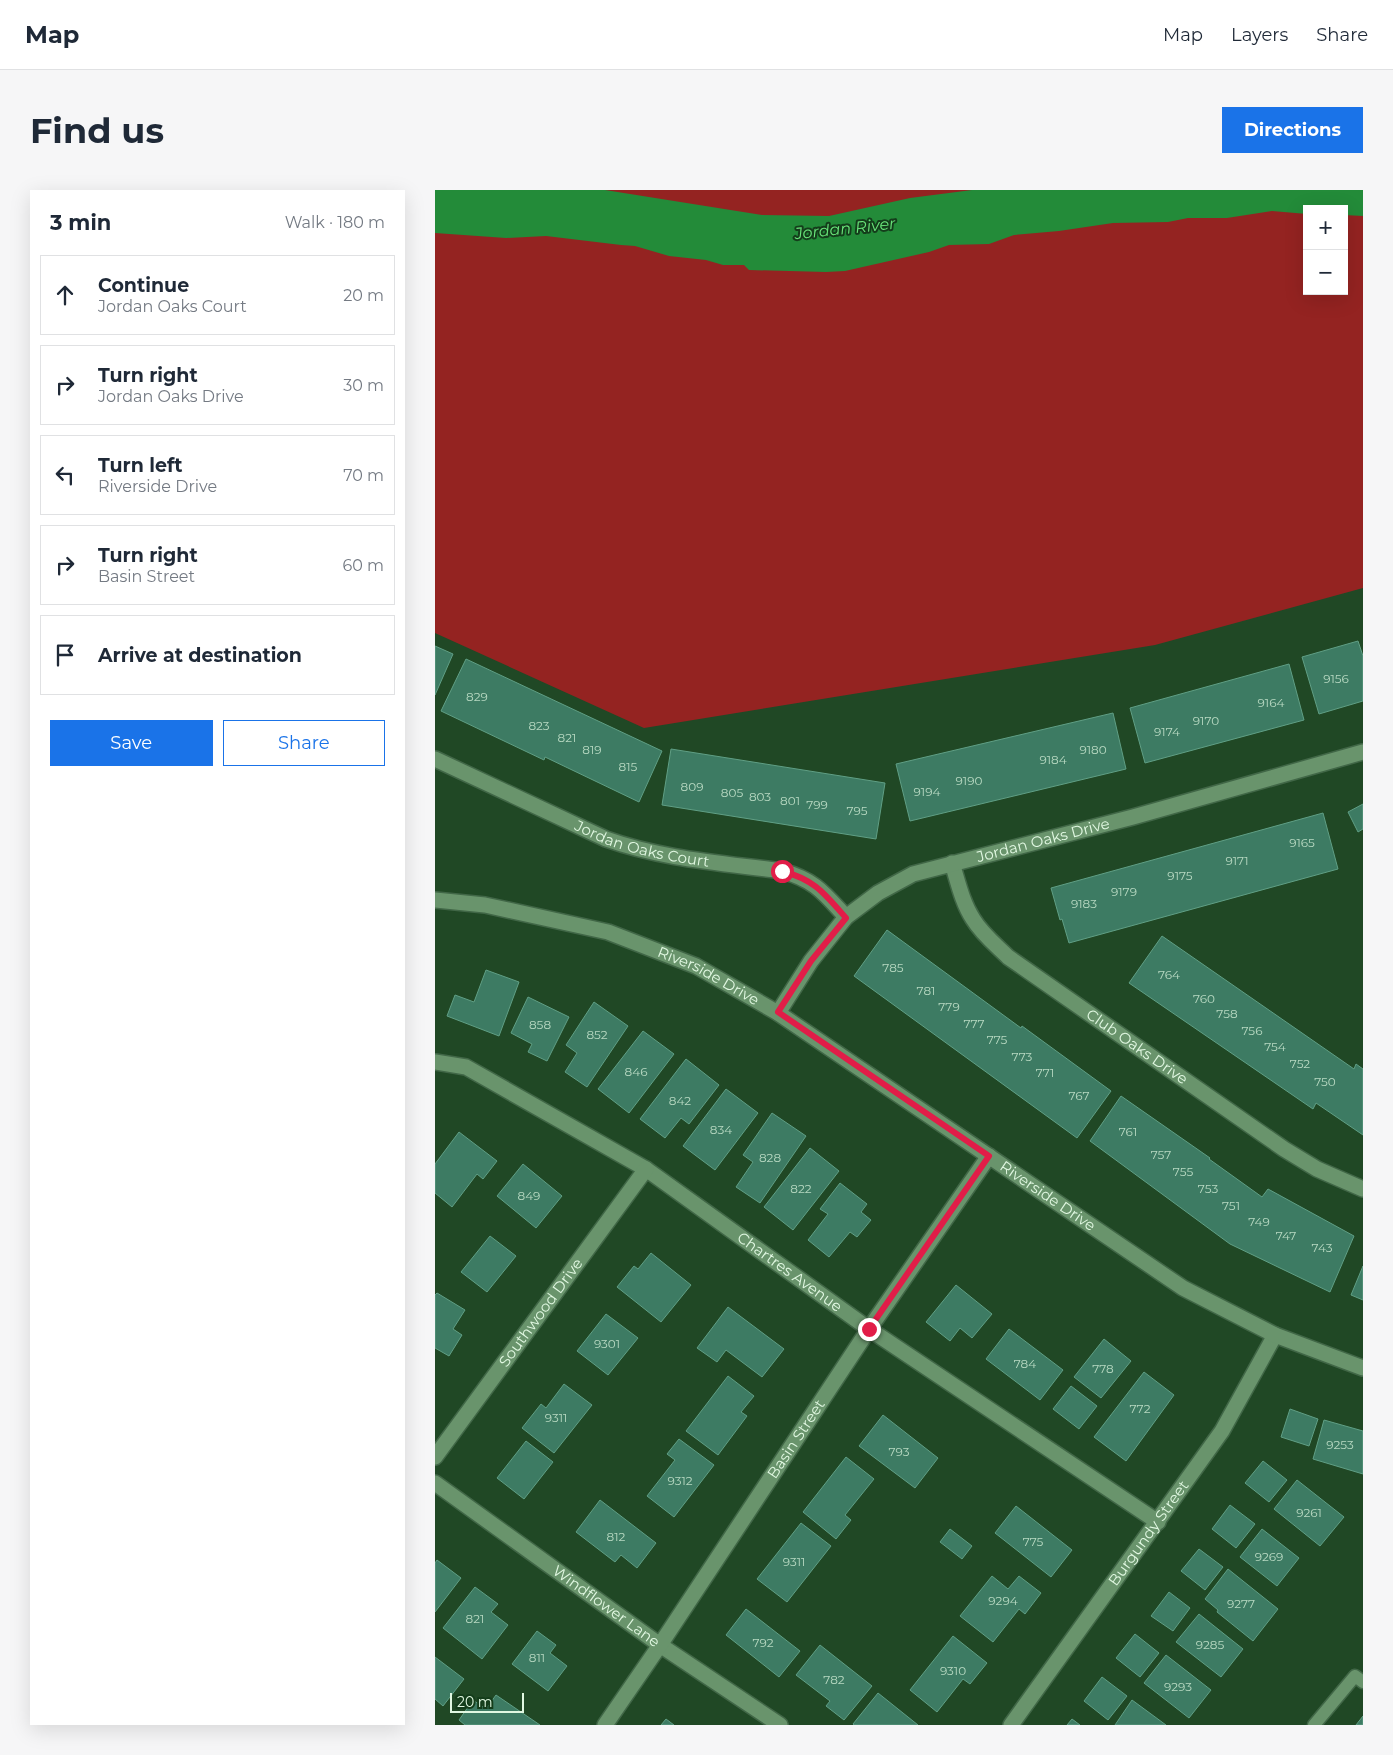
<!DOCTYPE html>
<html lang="en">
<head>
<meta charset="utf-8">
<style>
  body { margin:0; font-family:Montserrat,sans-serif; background:#f6f6f7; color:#1f2937 }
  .controls { position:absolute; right:15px; top:15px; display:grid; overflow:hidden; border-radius:0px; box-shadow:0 5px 20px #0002 }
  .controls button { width:45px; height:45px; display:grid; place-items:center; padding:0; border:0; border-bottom:1px solid #e0e1e3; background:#fff; color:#1f2937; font:25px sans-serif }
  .scale { position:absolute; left:15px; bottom:12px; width:74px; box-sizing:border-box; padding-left:5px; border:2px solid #e1f8e2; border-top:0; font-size:14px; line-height:18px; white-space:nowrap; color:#e1f8e2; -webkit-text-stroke:4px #143d1b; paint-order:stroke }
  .stop { position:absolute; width:15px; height:15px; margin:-11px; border:4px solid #e11d48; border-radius:50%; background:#fff }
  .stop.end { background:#e11d48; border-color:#fff; box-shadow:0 1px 5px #0008 }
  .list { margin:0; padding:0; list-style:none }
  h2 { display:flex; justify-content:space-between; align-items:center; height:65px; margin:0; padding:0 20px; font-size:21px }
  h2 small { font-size:16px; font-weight:400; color:#747a83 }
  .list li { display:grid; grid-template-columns:32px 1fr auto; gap:15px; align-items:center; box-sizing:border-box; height:80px; margin:0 10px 10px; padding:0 10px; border:1px solid #e0e1e3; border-radius:0px }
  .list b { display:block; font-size:19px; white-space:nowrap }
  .list p { margin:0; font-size:16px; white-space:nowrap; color:#747a83 }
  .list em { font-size:16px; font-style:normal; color:#747a83 }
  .actions { display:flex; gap:10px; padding:15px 20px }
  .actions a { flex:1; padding:11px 0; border:1px solid #1a73e8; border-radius:0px; text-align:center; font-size:18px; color:#1a73e8 }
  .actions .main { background:#1a73e8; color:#fff }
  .icon { flex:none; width:28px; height:28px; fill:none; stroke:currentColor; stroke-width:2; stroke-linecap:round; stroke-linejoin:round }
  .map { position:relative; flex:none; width:928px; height:1535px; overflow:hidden; border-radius:0px }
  header { display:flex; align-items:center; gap:30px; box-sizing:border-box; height:70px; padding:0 25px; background:#fff; border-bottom:1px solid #e0e1e3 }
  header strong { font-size:24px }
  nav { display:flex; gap:28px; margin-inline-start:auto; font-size:18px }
  .intro { display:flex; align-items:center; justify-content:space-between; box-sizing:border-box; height:120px; padding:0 30px }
  h1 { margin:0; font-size:35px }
  .button { padding:12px 22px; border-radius:0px; background:#1a73e8; color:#fff; font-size:18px; font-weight:700 }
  main { display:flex; gap:30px; padding:0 30px }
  aside { flex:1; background:#fff; border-radius:0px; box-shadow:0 5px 20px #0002 }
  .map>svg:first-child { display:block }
  .green { fill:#942321; fill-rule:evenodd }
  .water { fill:#238b39 }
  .building { fill:#3d7b63; stroke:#609f85 }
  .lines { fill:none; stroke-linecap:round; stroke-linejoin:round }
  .lane-casing { stroke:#416747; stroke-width:15 }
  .street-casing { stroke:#416747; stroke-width:18 }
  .secondary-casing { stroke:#416747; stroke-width:18 }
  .lane { stroke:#69946c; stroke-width:12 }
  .street { stroke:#69946c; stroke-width:15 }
  .secondary { stroke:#69946c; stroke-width:15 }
  .route { stroke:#e11d48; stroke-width:6 }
  .labels { text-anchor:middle; stroke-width:4; stroke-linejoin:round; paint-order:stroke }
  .number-label { font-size:12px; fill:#b8d9c2 }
  .street-label { font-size:15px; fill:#e1f8e2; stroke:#143d1b }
  .water-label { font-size:16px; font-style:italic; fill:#69e47a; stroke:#143d1b }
</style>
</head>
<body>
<header>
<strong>Map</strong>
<nav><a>Map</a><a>Layers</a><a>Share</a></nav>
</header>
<div class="intro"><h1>Find us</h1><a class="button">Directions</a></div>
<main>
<aside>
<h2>3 min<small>Walk · 180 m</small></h2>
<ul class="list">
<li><svg class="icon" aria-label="ahead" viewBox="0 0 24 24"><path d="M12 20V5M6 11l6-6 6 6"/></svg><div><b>Continue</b><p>Jordan Oaks Court</p></div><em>20 m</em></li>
<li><svg class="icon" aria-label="right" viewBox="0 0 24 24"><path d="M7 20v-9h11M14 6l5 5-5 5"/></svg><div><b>Turn right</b><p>Jordan Oaks Drive</p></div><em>30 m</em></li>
<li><svg class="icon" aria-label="left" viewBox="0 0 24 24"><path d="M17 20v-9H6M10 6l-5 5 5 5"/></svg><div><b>Turn left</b><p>Riverside Drive</p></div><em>70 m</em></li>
<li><svg class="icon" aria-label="right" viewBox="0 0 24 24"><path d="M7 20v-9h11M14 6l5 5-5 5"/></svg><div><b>Turn right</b><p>Basin Street</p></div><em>60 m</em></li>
<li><svg class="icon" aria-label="arrive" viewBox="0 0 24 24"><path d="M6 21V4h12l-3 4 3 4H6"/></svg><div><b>Arrive at destination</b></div></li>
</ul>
<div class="actions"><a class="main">Save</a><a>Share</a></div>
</aside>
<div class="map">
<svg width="928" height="1535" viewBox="0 0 928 1535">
  <rect width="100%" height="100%" fill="#204825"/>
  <path class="green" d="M0,0H928V398L720,455L209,538L0,443ZM872,19H909V101H872Z"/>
  <path class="water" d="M0,0H170L327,25L394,26L475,8L537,0H928V26L909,25V19H872V24L837,21L792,28H753L733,32L678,33L624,41L579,45L554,54L514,55L494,62L410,81L391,82L314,80L309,75H288L271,70L234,66L200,56L186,55L111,46L71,48L0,43Z"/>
  <path class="building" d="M923,451L928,466V511L884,524L867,467Z
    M0,456L18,464L0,505Z
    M31,469L227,561L204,612L110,567L109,570L6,521Z
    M854,474L869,530L710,573L695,518Z
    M678,523L691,579L475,631L461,574Z
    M236,559L450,593L441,649L227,615Z
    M928,614V639L923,642L913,622Z
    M888,623L903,679L634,753L627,729L625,730L616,698Z
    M452,740L586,838L587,836L676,901L642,948L419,786Z
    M727,746L919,879L921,874L928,879V945L881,913L878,919L694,793Z
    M51,780L84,792L64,846L12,826L20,805L39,812Z
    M93,807L134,827L112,871L93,862L97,854L76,843Z
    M159,812L193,836L152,897L130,882L142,863L131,855Z
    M208,841L239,864L194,923L163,899Z
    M251,869L284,895L254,934L246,928L230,948L205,929Z
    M291,899L323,923L280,980L248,956Z
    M686,906L775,968L774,969L827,1007L833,999L919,1046L895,1102L795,1054L655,951Z
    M337,923L371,946L325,1013L301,997L318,972L308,965Z
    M24,942L62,971L48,989L42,984L17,1017L0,1003V974Z
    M375,958L404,981L358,1040L329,1017Z
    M88,974L127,1006L101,1038L62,1006Z
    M405,993L432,1014L426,1022L436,1030L422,1047L415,1042L394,1067L373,1050L393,1024L385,1019Z
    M55,1046L81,1066L52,1102L26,1082Z
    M216,1063L256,1095L226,1132L182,1097L199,1076L203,1079Z
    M928,1076V1110L916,1105Z
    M521,1095L557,1124L537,1148L525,1138L515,1151L491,1132Z
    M2,1103L30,1120L18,1139L27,1145L14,1166L0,1158V1105Z
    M293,1117L349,1159L327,1187L291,1160L282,1172L262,1158Z
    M171,1124L203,1148L173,1185L142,1161Z
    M574,1139L628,1180L605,1210L551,1169Z
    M669,1149L696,1171L666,1208L639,1187Z
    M709,1182L739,1205L691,1271L659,1247Z
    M293,1186L319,1206L306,1222L312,1226L283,1265L251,1241Z
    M129,1194L157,1215L119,1263L87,1238L106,1214L111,1218Z
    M636,1196L662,1216L644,1239L618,1219Z
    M855,1219L883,1229L874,1256L846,1247Z
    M448,1225L503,1268L480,1298L424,1256Z
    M889,1230L928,1241V1284L878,1269Z
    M244,1249L279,1275L239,1327L212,1306L240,1270L232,1264Z
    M91,1251L118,1272L89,1309L62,1288Z
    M411,1267L439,1289L410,1325L416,1330L401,1349L368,1322Z
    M828,1271L852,1290L834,1312L810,1293Z
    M862,1290L909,1327L885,1356L839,1319Z
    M165,1310L221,1353L202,1378L186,1365L180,1372L141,1342Z
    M795,1315L820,1334L801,1358L777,1339Z
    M581,1316L637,1360L616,1387L560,1343Z
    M366,1333L396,1356L352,1412L322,1389Z
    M515,1339L537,1356L527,1369L505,1352Z
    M827,1339L864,1368L842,1396L805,1367Z
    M764,1359L788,1377L770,1400L746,1381Z
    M2,1370L26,1388L0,1422V1373Z
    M793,1379L843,1419L818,1451L782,1422L783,1420L770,1409Z
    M557,1386L573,1399L584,1386L606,1403L590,1424L584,1419L558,1452L525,1426Z
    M40,1397L63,1414L56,1422L73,1435L47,1469L8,1438Z
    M734,1402L755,1418L738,1441L716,1426Z
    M311,1419L365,1461L344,1487L291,1445Z
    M764,1424L808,1459L786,1487L741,1452Z
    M102,1441L121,1455L115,1463L132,1476L113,1501L77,1474Z
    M700,1444L724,1463L705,1487L681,1468Z
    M518,1446L552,1473L535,1494L528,1489L502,1522L475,1500Z
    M385,1455L437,1496L409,1530L391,1516L395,1511L361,1485Z
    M731,1465L776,1500L754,1528L709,1493Z
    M0,1467L29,1489L8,1516L0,1509Z
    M667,1487L692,1506L673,1530L649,1511Z
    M443,1503L483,1535H419L418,1534Z
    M61,1505L105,1535H30L24,1530L38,1510L51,1519Z
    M697,1510L731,1535H680Z
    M928,1526V1535H921Z
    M231,1529L239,1535H226Z
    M637,1529L645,1535H632Z"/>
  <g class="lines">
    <g class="lane-casing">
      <path id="lane" d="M879,1535L920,1486L928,1492"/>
    </g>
    <g class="street-casing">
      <g id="street">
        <path id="s1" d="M0,569L171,649C227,669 288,673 347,681C380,690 389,703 411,727"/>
        <path id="s2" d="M517,673C523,692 527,712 538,729C547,744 561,755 573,767L849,959L882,979L928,999"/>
        <path id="s3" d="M343,823L376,771L411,727L443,703L478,684L698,627L928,562"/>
        <path id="s4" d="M0,872L31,877L211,979L434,1139L723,1332"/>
        <path id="s5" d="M0,1267L211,979"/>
        <path id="s6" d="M0,1293L225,1455L345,1535"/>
        <path id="s7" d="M170,1535L225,1455L434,1139L554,966"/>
        <path id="s8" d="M576,1535L787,1241L840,1145"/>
      </g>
    </g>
    <g class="secondary-casing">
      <g id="secondary">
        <path id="s9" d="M0,710L50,715L173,742L261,776L343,823L748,1098L840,1145L928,1178"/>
      </g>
    </g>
    <use href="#lane" class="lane"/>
    <use href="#street" class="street"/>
    <use href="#secondary" class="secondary"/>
  </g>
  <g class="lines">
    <path class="route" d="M347,681C380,690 389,703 411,728L376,771L343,822L554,966L434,1139"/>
  </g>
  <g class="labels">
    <g class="number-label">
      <text x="901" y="493">9156</text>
      <text x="42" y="511">829</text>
      <text x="836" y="517">9164</text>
      <text x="771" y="535">9170</text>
      <text x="104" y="540">823</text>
      <text x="732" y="546">9174</text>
      <text x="132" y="552">821</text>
      <text x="157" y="564">819</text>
      <text x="658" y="564">9180</text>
      <text x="618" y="574">9184</text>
      <text x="193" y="581">815</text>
      <text x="534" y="595">9190</text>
      <text x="257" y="601">809</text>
      <text x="492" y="606">9194</text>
      <text x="297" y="607">805</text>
      <text x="325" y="611">803</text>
      <text x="355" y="615">801</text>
      <text x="382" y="619">799</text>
      <text x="422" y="625">795</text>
      <text x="867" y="657">9165</text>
      <text x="802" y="675">9171</text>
      <text x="745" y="690">9175</text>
      <text x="689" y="706">9179</text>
      <text x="649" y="718">9183</text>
      <text x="458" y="782">785</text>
      <text x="734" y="789">764</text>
      <text x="491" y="805">781</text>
      <text x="769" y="813">760</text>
      <text x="514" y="821">779</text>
      <text x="792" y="828">758</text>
      <text x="539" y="838">777</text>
      <text x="105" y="839">858</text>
      <text x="817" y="845">756</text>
      <text x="162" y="849">852</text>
      <text x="562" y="854">775</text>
      <text x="840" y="861">754</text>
      <text x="587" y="871">773</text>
      <text x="865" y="878">752</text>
      <text x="201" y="886">846</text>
      <text x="610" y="887">771</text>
      <text x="890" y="896">750</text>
      <text x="644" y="910">767</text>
      <text x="245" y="915">842</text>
      <text x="286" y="944">834</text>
      <text x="693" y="946">761</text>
      <text x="726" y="969">757</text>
      <text x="335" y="972">828</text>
      <text x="748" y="986">755</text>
      <text x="366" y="1003">822</text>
      <text x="773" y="1003">753</text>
      <text x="94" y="1010">849</text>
      <text x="796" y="1020">751</text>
      <text x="824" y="1036">749</text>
      <text x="851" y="1050">747</text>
      <text x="887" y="1062">743</text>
      <text x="172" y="1158">9301</text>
      <text x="590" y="1178">784</text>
      <text x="668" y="1183">778</text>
      <text x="705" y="1223">772</text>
      <text x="121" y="1232">9311</text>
      <text x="905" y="1259">9253</text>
      <text x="464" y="1266">793</text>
      <text x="245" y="1295">9312</text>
      <text x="874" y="1327">9261</text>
      <text x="181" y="1351">812</text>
      <text x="598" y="1356">775</text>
      <text x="834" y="1371">9269</text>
      <text x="359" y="1376">9311</text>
      <text x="568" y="1415">9294</text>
      <text x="806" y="1418">9277</text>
      <text x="40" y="1433">821</text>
      <text x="328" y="1457">792</text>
      <text x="775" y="1459">9285</text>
      <text x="102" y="1472">811</text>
      <text x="518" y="1485">9310</text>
      <text x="399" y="1494">782</text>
      <text x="743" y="1501">9293</text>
    </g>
    <g class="street-label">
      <text dy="5" stroke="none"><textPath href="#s3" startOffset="332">Jordan Oaks Drive</textPath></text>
      <text dy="5" stroke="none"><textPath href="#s1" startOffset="225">Jordan Oaks Court</textPath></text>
      <text dy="5" stroke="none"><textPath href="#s9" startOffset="286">Riverside Drive</textPath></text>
      <text dy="5" stroke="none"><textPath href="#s2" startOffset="269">Club Oaks Drive</textPath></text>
      <text dy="5" stroke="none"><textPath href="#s9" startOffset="691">Riverside Drive</textPath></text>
      <text dy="5" stroke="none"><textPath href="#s4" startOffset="415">Chartres Avenue</textPath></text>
      <text dy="5" stroke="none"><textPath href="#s5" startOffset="179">Southwood Drive</textPath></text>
      <text dy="5" stroke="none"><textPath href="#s7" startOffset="344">Basin Street</textPath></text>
      <text dy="5" stroke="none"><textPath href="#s8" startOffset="236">Burgundy Street</textPath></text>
      <text dy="5" stroke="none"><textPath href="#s6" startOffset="211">Windflower Lane</textPath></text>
    </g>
    <g class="water-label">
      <text transform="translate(410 38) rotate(-6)" y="6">Jordan River</text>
    </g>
  </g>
</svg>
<div class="controls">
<button>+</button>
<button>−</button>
</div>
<div class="scale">20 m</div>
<div class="stop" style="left:347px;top:681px"></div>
<div class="stop end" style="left:434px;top:1139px"></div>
</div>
</main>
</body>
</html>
